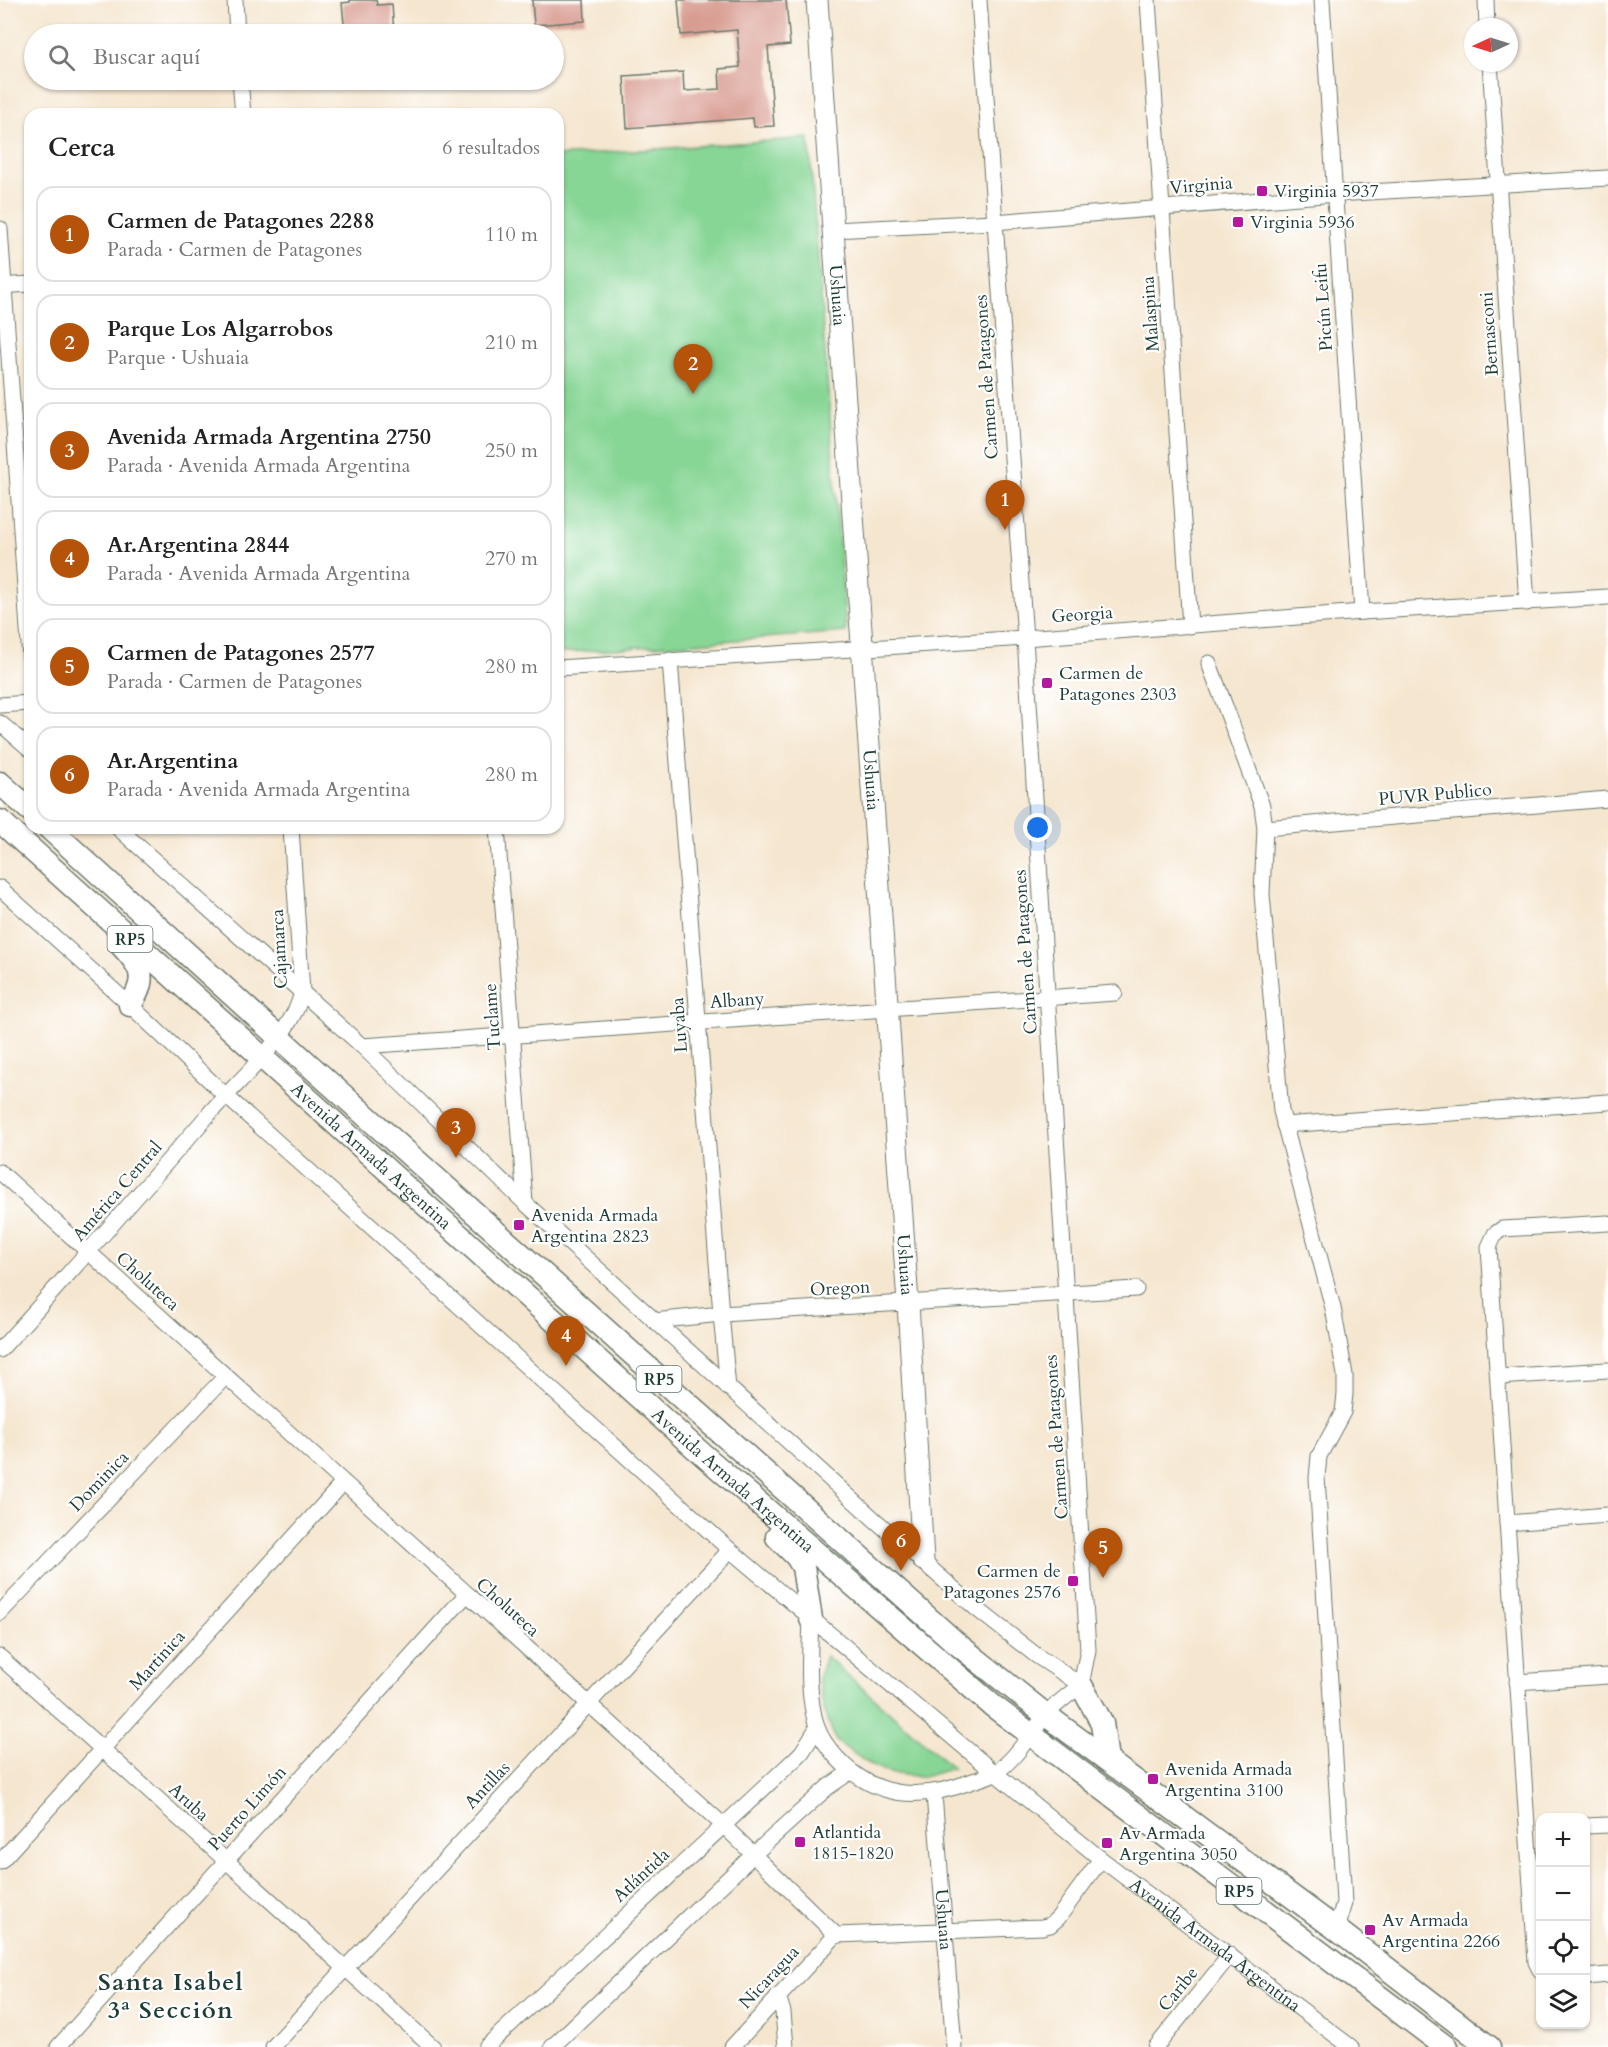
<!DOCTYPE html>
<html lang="es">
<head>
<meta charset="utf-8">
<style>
  body { margin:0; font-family:Cardo,serif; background:#f2f2f2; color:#222 }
  .controls { position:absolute; right:18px; bottom:18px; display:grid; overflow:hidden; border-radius:12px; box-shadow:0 2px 4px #0004 }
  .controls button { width:54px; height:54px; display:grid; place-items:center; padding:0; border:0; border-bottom:2px solid #e0e0e0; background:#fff; color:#222; font:30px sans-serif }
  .compass { position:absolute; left:1464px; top:18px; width:54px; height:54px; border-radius:50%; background:#fff; box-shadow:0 2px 4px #0004; rotate:266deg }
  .you { position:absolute; left:1038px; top:828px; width:21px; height:21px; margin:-15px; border:4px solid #fff; border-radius:50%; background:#1a73e8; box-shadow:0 0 0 9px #1a73e833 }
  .badge { display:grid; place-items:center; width:39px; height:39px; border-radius:50%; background:#b45309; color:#fff; font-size:20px; font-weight:700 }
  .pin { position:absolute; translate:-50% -50px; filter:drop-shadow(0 2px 3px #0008) }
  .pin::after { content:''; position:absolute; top:32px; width:21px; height:18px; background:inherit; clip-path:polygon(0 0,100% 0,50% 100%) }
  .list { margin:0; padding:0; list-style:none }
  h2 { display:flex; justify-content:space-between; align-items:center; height:78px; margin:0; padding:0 24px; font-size:26px }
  h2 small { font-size:20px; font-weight:400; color:#767676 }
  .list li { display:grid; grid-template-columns:39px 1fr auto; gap:18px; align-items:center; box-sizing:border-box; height:96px; margin:0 12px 12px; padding:0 12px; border:2px solid #e0e0e0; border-radius:18px }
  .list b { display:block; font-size:22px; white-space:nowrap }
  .list p { margin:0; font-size:20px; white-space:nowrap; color:#767676 }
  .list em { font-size:20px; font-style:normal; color:#767676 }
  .icon { flex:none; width:33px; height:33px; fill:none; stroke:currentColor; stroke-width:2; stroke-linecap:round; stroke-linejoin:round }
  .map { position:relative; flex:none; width:1608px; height:2047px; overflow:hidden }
  .search { position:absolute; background:#fff; box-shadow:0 2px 4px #0004; left:24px; top:24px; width:540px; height:66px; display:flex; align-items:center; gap:15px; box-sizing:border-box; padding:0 21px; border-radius:33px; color:#767676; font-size:22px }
  .panel { position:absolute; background:#fff; box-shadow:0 2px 4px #0004; left:24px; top:108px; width:540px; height:726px; border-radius:18px }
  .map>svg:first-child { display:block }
  .green { fill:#87d695; stroke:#538a64; stroke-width:1.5 }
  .building { fill:#d7998d }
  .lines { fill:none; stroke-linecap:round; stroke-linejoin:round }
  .minor-casing { stroke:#6a786a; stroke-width:17 }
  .secondary-casing { stroke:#6a786a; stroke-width:23 }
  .primary-casing { stroke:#6a786a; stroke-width:25 }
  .minor { stroke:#fff; stroke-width:15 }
  .secondary { stroke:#fff; stroke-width:21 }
  .primary { stroke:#fff; stroke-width:22 }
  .poi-dot { fill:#b5179e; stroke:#fff; stroke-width:2 }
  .labels { text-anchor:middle; stroke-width:4.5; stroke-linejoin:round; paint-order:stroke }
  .shield { fill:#fff; stroke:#627771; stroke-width:1.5 }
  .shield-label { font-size:16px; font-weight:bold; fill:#1f3d34 }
  .street-label { font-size:18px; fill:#1f3d34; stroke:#fff }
  .poi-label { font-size:18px; fill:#1f3d34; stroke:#fff; text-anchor:start }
  .district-label { font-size:24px; font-weight:bold; letter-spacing:1.5px; fill:#1f3d34; stroke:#fff }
</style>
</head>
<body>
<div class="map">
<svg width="1608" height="2047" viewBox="0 0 1608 2047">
  <rect width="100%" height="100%" fill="#fff"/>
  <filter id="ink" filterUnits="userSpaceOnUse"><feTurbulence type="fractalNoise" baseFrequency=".0167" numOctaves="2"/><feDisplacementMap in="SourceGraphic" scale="12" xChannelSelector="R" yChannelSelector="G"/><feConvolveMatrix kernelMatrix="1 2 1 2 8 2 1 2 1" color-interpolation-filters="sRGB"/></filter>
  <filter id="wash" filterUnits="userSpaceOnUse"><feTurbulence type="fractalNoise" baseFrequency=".008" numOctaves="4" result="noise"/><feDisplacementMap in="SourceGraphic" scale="24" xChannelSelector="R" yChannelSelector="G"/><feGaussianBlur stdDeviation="1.35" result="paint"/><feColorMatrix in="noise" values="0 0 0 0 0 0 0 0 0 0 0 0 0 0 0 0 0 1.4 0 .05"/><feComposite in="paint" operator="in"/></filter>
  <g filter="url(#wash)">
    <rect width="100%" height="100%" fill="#f5e6cf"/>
    <path class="green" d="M809,138L846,632L558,653V156Z
      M826,1656L953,1768L923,1777L889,1773L866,1762L836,1741L823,1707L818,1678Z"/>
    <g id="blocks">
      <path class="building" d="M350,0H376L377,5L392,4L394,34H345L342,3L350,2Z
        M532,0H584L585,21L534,25Z
        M678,0H786L790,45L768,47L774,126L754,127L753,118L627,128L624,76L683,72L684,91L720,89L719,69L740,67L737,30L681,35Z"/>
    </g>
  </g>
  <g filter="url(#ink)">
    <use href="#blocks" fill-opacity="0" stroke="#6a786a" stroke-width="1.5"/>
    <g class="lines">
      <g class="minor-casing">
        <g id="minor">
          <path d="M235,0L237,34"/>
          <path d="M979,0L1025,638L1088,1650L1081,1685"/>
          <path d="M1148,0L1190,626"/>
          <path d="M1322,0L1362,612"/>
          <path d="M1486,0L1487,27"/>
          <path d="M1490,63L1527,603"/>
          <path d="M240,80L243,114"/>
          <path d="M0,229L30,658"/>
          <path d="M833,230L994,222L1335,194L1608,178"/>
          <path d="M0,286L30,284"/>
          <path d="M670,660L721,1314L728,1388"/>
          <path d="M1209,663L1262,806L1265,828L1262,894L1281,1111L1333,1308L1345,1375V1394L1343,1412L1319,1456L1317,1478L1343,1884L1344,1903L1336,1929"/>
          <path d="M558,668L1025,638L1362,612L1608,597"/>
          <path d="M0,705L30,703"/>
          <path d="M0,723L30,749"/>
          <path d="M118,828L362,1046L525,1203L875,1520L977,1609L1037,1656L1081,1685"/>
          <path d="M497,828L525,1203"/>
          <path d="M1265,828L1608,799"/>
          <path id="s1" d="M0,888L130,1005L225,1095L730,1550L995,1773L1101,1859L1351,2047"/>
          <path d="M362,1046L1115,993"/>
          <path d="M1284,1125L1608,1102"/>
          <path d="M0,1172L723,1825L836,1935L1042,1927L1050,1925L1058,1918L1101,1859"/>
          <path d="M654,1321L721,1314L1136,1289"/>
          <path d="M0,1350C71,1272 140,1193 209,1114C235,1084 277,1048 294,1013C298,1007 300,999 302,992L291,828"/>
          <path d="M1498,1377L1608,1370"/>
          <path d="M1507,1523L1608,1515"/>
          <path d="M0,1613L225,1377"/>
          <path d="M811,1619C810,1654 806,1693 817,1727C821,1739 829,1749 837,1758C875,1799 920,1801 970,1782C978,1779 989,1777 996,1772C1017,1758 1030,1733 1047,1714C1057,1703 1069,1694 1081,1685"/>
          <path d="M0,1657L433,2047"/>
          <path d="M1517,1682L1608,1676"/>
          <path id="s2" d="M934,1794L954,2047"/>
          <path d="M1586,1826L1608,1825"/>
          <path d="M0,1862L343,1483"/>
          <path d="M1540,1970L1536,1962L1489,1247L1495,1234L1502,1229L1608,1223"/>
          <path d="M1586,1977L1608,1975"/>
          <path d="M778,1996L783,2012L786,2047"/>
          <path d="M58,2047L466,1595"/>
          <path d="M273,2047L730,1550"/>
          <path d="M486,2047L795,1759L802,1752L817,1728"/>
          <path d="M552,2047L753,1855L828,1787L850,1772"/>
          <path d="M732,2047L836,1935"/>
          <path d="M1156,2047L1230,1955"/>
        </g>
      </g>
      <g class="secondary-casing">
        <g id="secondary">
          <path id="s3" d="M817,0L908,1303L923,1560"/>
        </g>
      </g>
      <g class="primary-casing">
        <g id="primary">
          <path d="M0,783L30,810"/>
          <path id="s4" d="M0,821L693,1446L993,1706L1446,2047"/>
          <path d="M49,828L317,1072L956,1643L1046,1715L1336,1929L1489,2047"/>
          <path d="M120,944C141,966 149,977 130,1005"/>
          <path d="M777,1537L797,1557L803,1567L811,1619"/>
          <path d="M1081,1685L1102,1723L1107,1760"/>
        </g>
      </g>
      <use href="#minor" class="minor"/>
      <use href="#secondary" class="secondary"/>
      <use href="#primary" class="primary"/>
    </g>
  </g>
  <g class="poi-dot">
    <rect x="1256" y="185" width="12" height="12" rx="3"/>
    <rect x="1232" y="216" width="12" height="12" rx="3"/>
    <rect x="1041" y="677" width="12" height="12" rx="3"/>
    <rect x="513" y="1219" width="12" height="12" rx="3"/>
    <rect x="1067" y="1575" width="12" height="12" rx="3"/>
    <rect x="1147" y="1773" width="12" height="12" rx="3"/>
    <rect x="794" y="1836" width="12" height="12" rx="3"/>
    <rect x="1101" y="1837" width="12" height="12" rx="3"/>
    <rect x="1364" y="1924" width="12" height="12" rx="3"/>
  </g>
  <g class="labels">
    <g class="shield">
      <rect x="107.5" y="926" width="45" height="26" rx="4.5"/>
      <rect x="636.5" y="1366" width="45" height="26" rx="4.5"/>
      <rect x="1216.5" y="1878" width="45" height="26" rx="4.5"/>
    </g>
    <g class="shield-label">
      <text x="130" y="945">RP5</text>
      <text x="659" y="1385">RP5</text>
      <text x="1239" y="1897">RP5</text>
    </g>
    <g class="street-label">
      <text transform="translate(1201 185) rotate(-5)" y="6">Virginia</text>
      <text dy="6" stroke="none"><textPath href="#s3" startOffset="296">Ushuaia</textPath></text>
      <text transform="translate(1323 307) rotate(-94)" y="6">Picún Leifu</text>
      <text transform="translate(1150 314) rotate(-94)" y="6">Malaspina</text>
      <text transform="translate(1489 334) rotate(-94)" y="6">Bernasconi</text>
      <text transform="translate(986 377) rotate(-94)" y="6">Carmen de Patagones</text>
      <text transform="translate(1082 614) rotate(-4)" y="6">Georgia</text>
      <text dy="6" stroke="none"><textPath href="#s3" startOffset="782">Ushuaia</textPath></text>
      <text transform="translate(1435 794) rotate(-5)" y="6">PUVR Publico</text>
      <text transform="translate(279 949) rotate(-93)" y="6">Cajamarca</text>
      <text transform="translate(1025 952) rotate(-94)" y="6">Carmen de Patagones</text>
      <text transform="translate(737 1000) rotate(-4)" y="6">Albany</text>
      <text transform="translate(492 1017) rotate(-94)" y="6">Tuclame</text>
      <text transform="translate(679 1025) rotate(-94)" y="6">Luyaba</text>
      <text dy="6" stroke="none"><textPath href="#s4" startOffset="500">Avenida Armada Argentina</textPath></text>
      <text transform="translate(117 1191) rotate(-49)" y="6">América Central</text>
      <text dy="6" stroke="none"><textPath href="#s3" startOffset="1268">Ushuaia</textPath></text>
      <text transform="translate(148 1281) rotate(42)" y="6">Choluteca</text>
      <text transform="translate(840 1288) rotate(-3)" y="6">Oregon</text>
      <text transform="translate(1056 1437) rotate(-94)" y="6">Carmen de Patagones</text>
      <text dy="6" stroke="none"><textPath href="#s4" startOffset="986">Avenida Armada Argentina</textPath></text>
      <text transform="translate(99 1481) rotate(-46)" y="6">Dominica</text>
      <text transform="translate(508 1607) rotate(42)" y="6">Choluteca</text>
      <text transform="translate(157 1660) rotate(-48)" y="6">Martinica</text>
      <text transform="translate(487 1785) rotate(-47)" y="6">Antillas</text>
      <text transform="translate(189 1802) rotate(42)" y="6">Aruba</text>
      <text transform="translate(247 1808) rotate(-48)" y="6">Puerto Limón</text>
      <text transform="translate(641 1875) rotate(-43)" y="6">Atlántida</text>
      <text dy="6" stroke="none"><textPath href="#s2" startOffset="126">Ushuaia</textPath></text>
      <text dy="6" stroke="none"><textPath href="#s1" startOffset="1611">Avenida Armada Argentina</textPath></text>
      <text transform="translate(769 1977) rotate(-47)" y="6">Nicaragua</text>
      <text transform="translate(1178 1989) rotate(-51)" y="6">Caribe</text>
    </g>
    <g class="poi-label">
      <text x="1274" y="197">Virginia 5937</text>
      <text x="1250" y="228">Virginia 5936</text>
      <text x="1059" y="679">Carmen de<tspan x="1059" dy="21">Patagones 2303</tspan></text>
      <text x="531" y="1221">Avenida Armada<tspan x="531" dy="21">Argentina 2823</tspan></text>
      <text x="1061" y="1577" text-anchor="end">Carmen de<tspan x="1061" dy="21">Patagones 2576</tspan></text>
      <text x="1165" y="1775">Avenida Armada<tspan x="1165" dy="21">Argentina 3100</tspan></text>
      <text x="812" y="1838">Atlantida<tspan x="812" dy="21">1815-1820</tspan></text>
      <text x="1119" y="1839">Av Armada<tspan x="1119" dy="21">Argentina 3050</tspan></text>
      <text x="1382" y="1926">Av Armada<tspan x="1382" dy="21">Argentina 2266</tspan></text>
    </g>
    <g class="district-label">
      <text x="171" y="1990">Santa Isabel<tspan x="171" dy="28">3ª Sección</tspan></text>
    </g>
  </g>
</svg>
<div class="controls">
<button>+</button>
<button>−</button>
<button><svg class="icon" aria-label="locate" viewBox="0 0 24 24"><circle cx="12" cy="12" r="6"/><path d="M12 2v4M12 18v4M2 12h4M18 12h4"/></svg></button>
<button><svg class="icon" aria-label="layers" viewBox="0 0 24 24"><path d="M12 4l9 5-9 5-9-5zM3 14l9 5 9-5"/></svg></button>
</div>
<svg class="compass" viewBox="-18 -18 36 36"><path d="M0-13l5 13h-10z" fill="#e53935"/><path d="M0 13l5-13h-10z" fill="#767676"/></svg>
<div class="you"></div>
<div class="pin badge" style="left:1005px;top:530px">1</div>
<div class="pin badge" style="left:693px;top:394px">2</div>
<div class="pin badge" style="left:456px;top:1158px">3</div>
<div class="pin badge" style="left:566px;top:1366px">4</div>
<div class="pin badge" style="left:1103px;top:1578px">5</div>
<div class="pin badge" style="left:901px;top:1571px">6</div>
<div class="search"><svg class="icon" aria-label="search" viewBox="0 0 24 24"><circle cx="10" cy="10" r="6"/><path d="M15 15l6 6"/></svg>Buscar aquí</div>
<section class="panel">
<h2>Cerca<small>6 resultados</small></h2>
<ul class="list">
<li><span class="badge">1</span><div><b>Carmen de Patagones 2288</b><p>Parada · Carmen de Patagones</p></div><em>110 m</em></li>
<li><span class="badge">2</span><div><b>Parque Los Algarrobos</b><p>Parque · Ushuaia</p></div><em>210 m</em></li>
<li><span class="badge">3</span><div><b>Avenida Armada Argentina 2750</b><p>Parada · Avenida Armada Argentina</p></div><em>250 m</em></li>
<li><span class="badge">4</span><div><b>Ar.Argentina 2844</b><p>Parada · Avenida Armada Argentina</p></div><em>270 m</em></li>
<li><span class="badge">5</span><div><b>Carmen de Patagones 2577</b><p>Parada · Carmen de Patagones</p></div><em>280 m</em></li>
<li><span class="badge">6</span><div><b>Ar.Argentina</b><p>Parada · Avenida Armada Argentina</p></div><em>280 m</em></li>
</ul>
</section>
</div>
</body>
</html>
